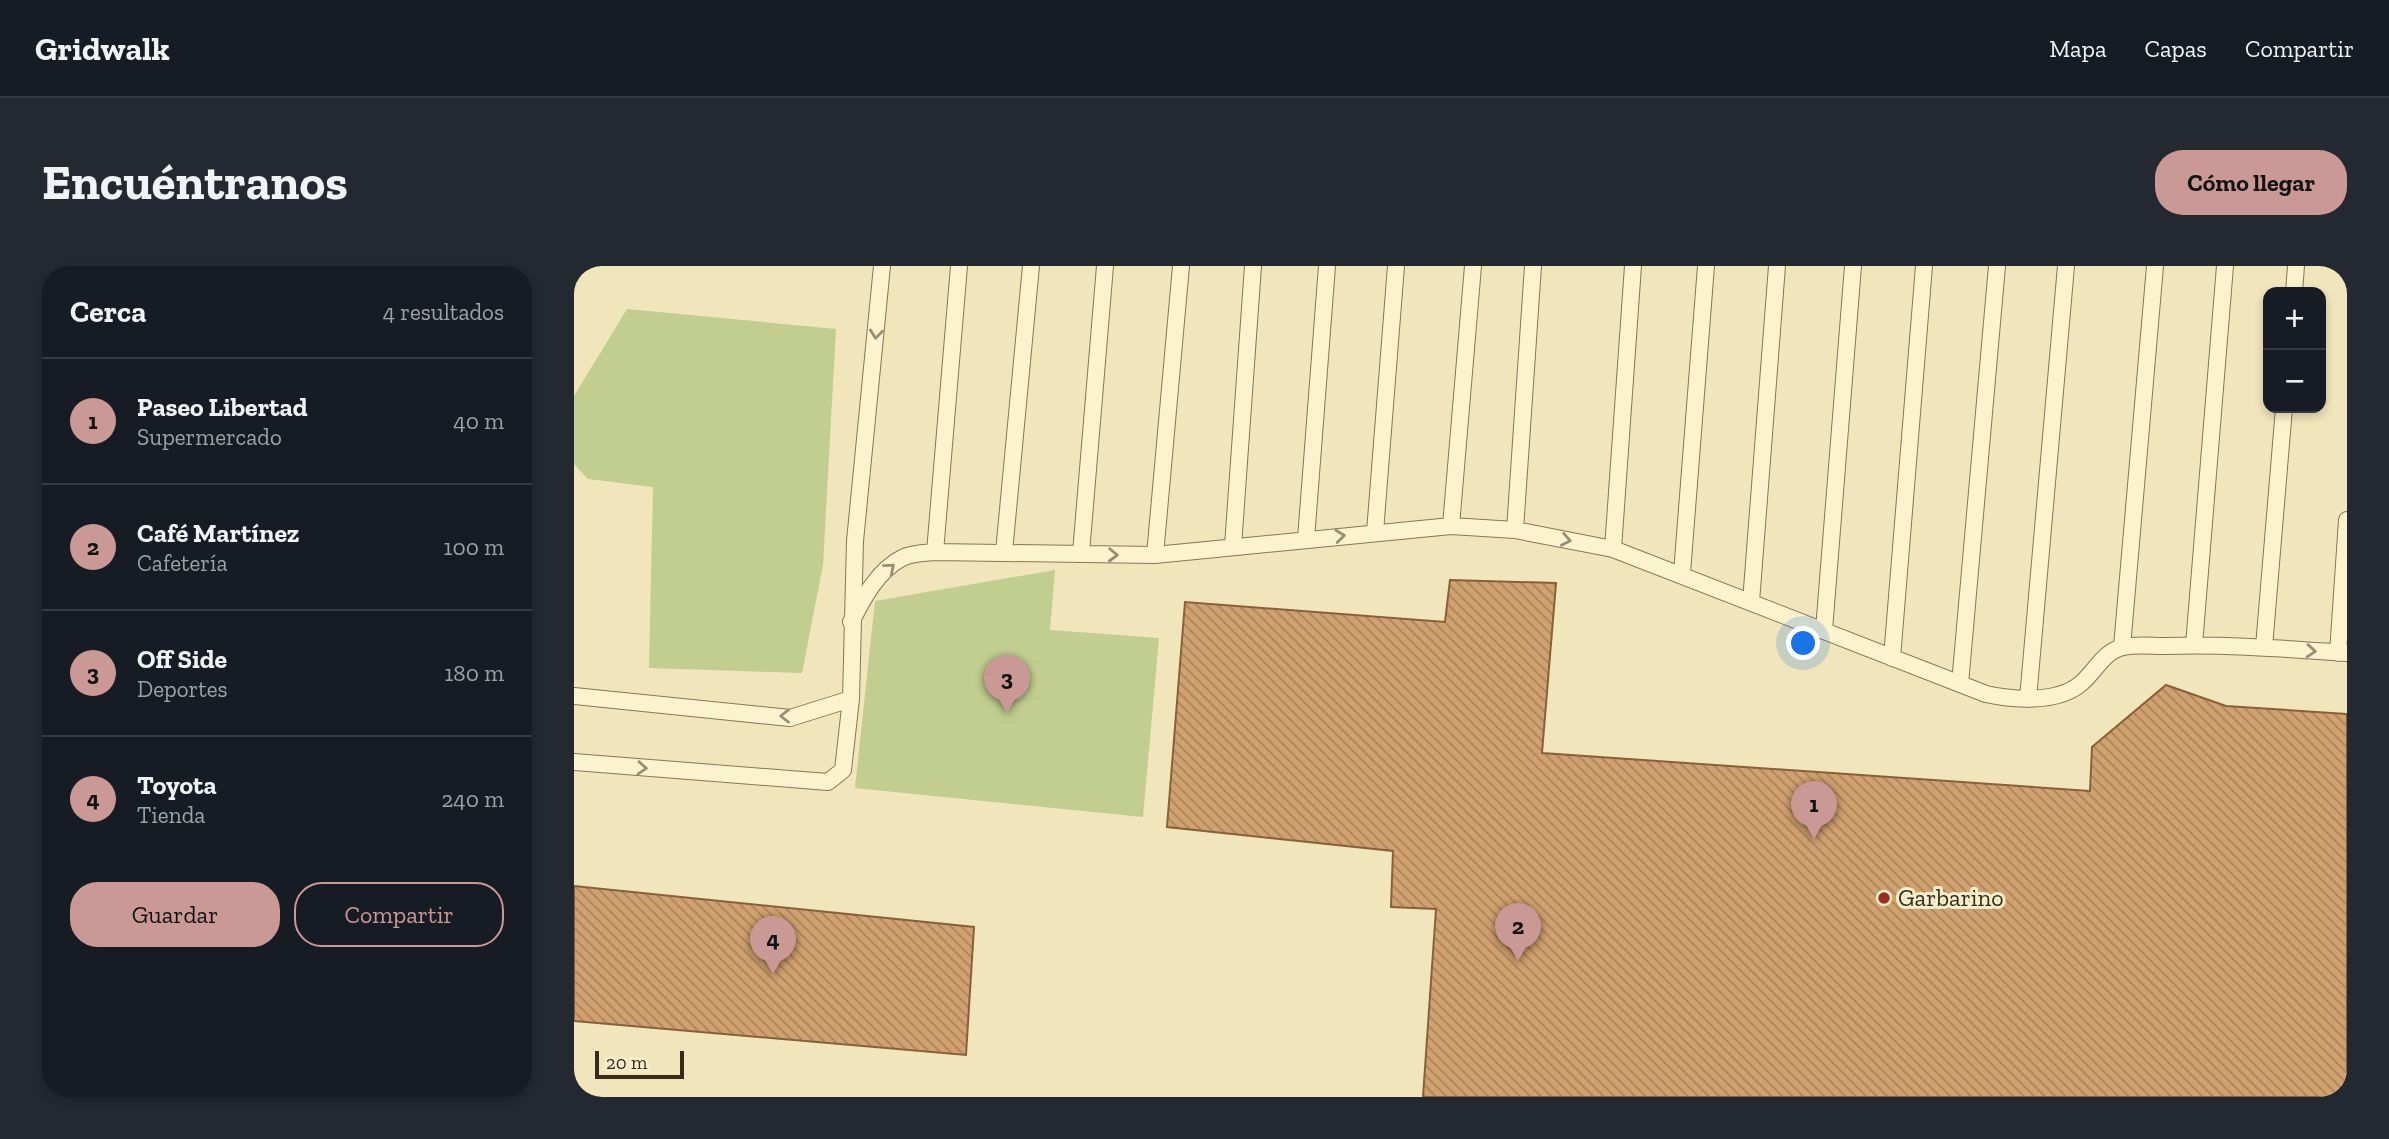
<!DOCTYPE html>
<html lang="es">
<head>
<meta charset="utf-8">
<style>
  body { margin:0; font-family:"Zilla Slab",serif; background:#242831; color:#f1f3f6 }
  .controls { position:absolute; right:21px; top:21px; display:grid; overflow:hidden; border-radius:14px; box-shadow:0 4px 10px #0003 }
  .controls button { width:63px; height:63px; display:grid; place-items:center; padding:0; border:0; border-bottom:2px solid #363941; background:#171b24; color:#f1f3f6; font:35px sans-serif }
  .scale { position:absolute; left:21px; bottom:18px; width:89px; box-sizing:border-box; padding-left:7px; border:4px solid #362a1a; border-top:0; font-size:19px; line-height:24px; white-space:nowrap; color:#362a1a; -webkit-text-stroke:5px #f7efcb; paint-order:stroke }
  .you { position:absolute; left:1230px; top:378px; width:24px; height:24px; margin:-18px; border:5px solid #fff; border-radius:50%; background:#1a73e8; box-shadow:0 0 0 10px #1a73e833 }
  .badge { display:grid; place-items:center; width:46px; height:46px; border-radius:50%; background:#ca9996; color:#111; font-size:23px; font-weight:700 }
  .pin { position:absolute; translate:-50% -58px; filter:drop-shadow(0 2px 4px #0008) }
  .pin::after { content:''; position:absolute; top:37px; width:24px; height:21px; background:inherit; clip-path:polygon(0 0,100% 0,50% 100%) }
  .list { margin:0; padding:0; list-style:none }
  h2 { display:flex; justify-content:space-between; align-items:center; height:91px; margin:0; padding:0 28px; font-size:30px }
  h2 small { font-size:23px; font-weight:400; color:#9ea1a6 }
  .list li { display:grid; grid-template-columns:46px 1fr auto; gap:21px; align-items:center; box-sizing:border-box; height:126px; padding:0 28px; border-top:2px solid #363941 }
  .list b { display:block; font-size:26px; white-space:nowrap }
  .list p { margin:0; font-size:23px; white-space:nowrap; color:#9ea1a6 }
  .list em { font-size:23px; font-style:normal; color:#9ea1a6 }
  .actions { display:flex; gap:14px; padding:21px 28px }
  .actions a { flex:1; padding:16px 0; border:2px solid #ca9996; border-radius:28px; text-align:center; font-size:24px; color:#ca9996 }
  .actions .main { background:#ca9996; color:#111 }
  .map { position:relative; flex:none; width:1773px; height:831px; overflow:hidden; border-radius:28px }
  header { display:flex; align-items:center; gap:42px; box-sizing:border-box; height:98px; padding:0 35px; background:#171b24; border-bottom:2px solid #363941 }
  header strong { font-size:33px }
  nav { display:flex; gap:38px; margin-inline-start:auto; font-size:24px }
  .intro { display:flex; align-items:center; justify-content:space-between; box-sizing:border-box; height:168px; padding:0 42px }
  h1 { margin:0; font-size:49px }
  .button { padding:18px 32px; border-radius:28px; background:#ca9996; color:#111; font-size:24px; font-weight:700 }
  main { display:flex; gap:42px; padding:0 42px }
  aside { flex:1; background:#171b24; border-radius:28px; box-shadow:0 4px 10px #0003 }
  .map>svg:first-child { display:block }
  .garden { fill:#c1ce8f }
  .building { fill:url(#building-back-hatch); stroke:#886039; stroke-width:2 }
  .lines { fill:none; stroke-linecap:round; stroke-linejoin:round }
  .lane-casing { stroke:#887554; stroke-width:18 }
  .lane { stroke:#fbf2ce; stroke-width:16 }
  .oneway { stroke:#988e74 }
  .poi-dot { fill:#9a2c21; stroke:#f7efcb; stroke-width:2.5 }
  .labels { text-anchor:middle; stroke-width:6; stroke-linejoin:round; paint-order:stroke }
  .poi-label { font-size:24px; fill:#362a1a; stroke:#f7efcb; text-anchor:start }
</style>
</head>
<body>
<header>
<strong>Gridwalk</strong>
<nav><a>Mapa</a><a>Capas</a><a>Compartir</a></nav>
</header>
<div class="intro"><h1>Encuéntranos</h1><a class="button">Cómo llegar</a></div>
<main>
<aside>
<h2>Cerca<small>4 resultados</small></h2>
<ul class="list">
<li><span class="badge">1</span><div><b>Paseo Libertad</b><p>Supermercado</p></div><em>40 m</em></li>
<li><span class="badge">2</span><div><b>Café Martínez</b><p>Cafetería</p></div><em>100 m</em></li>
<li><span class="badge">3</span><div><b>Off Side</b><p>Deportes</p></div><em>180 m</em></li>
<li><span class="badge">4</span><div><b>Toyota</b><p>Tienda</p></div><em>240 m</em></li>
</ul>
<div class="actions"><a class="main">Guardar</a><a>Compartir</a></div>
</aside>
<div class="map">
<svg width="1773" height="831" viewBox="0 0 1773 831">
  <defs>
    <pattern id="building-back-hatch" width="6" height="6" patternUnits="userSpaceOnUse" patternTransform="scale(1.75)"><rect width="6" height="6" fill="#d1a16f"/><path d="M-1 5l2 2M0 0l6 6M5-1l2 2" fill="none" stroke="#aa835a"/></pattern>
  </defs>
  <rect width="100%" height="100%" fill="#f0e5bb"/>
  <path class="garden" d="M53,43L262,63L249,299L228,407L75,402L79,221L14,213L0,198V130Z
    M481,304L476,364L585,372L569,551L281,522L301,335Z"/>
  <path class="building" d="M876,314L982,317L968,487L1516,525L1518,481L1592,419L1652,440L1773,448V831H849L862,643L817,641L819,585L593,561L611,336L871,356Z
    M0,620L400,661L392,789L0,755Z"/>
  <g class="lines">
    <g class="lane-casing">
      <path id="lane" d="M1720,26L1722,0
        M877,260L899,0
        M941,264L959,0
        M801,266L822,0
        M732,273L753,0
        M659,280L679,0
        M1039,283L1059,0
        M361,286L385,0
        M430,286L457,0
        M507,287L531,0
        M581,289L607,0
        M1108,307L1132,0
        M1177,336L1203,0
        M277,356C289,333 303,305 328,292C337,287 351,287 361,286L581,289L877,260L941,264L1039,283L1412,428C1439,434 1482,437 1505,419C1521,407 1528,386 1549,381C1562,378 1579,380 1592,380C1652,378 1713,383 1773,387
        M1250,364L1279,0
        M1620,379L1651,0
        M1548,381L1581,0
        M1690,381L1710,142
        M1764,387L1773,254
        M1318,392L1350,0
        M1386,418L1423,0
        M0,430L216,452L277,433
        M1454,433L1492,0
        M0,496L254,516L269,504L277,433L281,275L308,0"/>
    </g>
    <use href="#lane" class="lane"/>
  </g>
  <defs><path id="oneway-chevron" d="M-2-3.5L2.5 0L-2 3.5" fill="none" stroke-width="1.6" stroke-linecap="round" stroke-linejoin="round" transform="scale(1.75)"/></defs>
  <g class="oneway">
    <use href="#oneway-chevron" transform="translate(302 68) rotate(96)"/>
    <use href="#oneway-chevron" transform="translate(766 270) rotate(-6)"/>
    <use href="#oneway-chevron" transform="translate(992 274) rotate(11)"/>
    <use href="#oneway-chevron" transform="translate(539 289) rotate(2)"/>
    <use href="#oneway-chevron" transform="translate(316 302) rotate(-40)"/>
    <use href="#oneway-chevron" transform="translate(1737 385) rotate(4)"/>
    <use href="#oneway-chevron" transform="translate(211 450) rotate(-180)"/>
    <use href="#oneway-chevron" transform="translate(68 502) rotate(4)"/>
  </g>
  <circle class="poi-dot" cx="1310" cy="632" r="7"/>
  <g class="labels">
    <g class="poi-label">
      <text x="1324" y="640">Garbarino</text>
    </g>
  </g>
</svg>
<div class="controls">
<button>+</button>
<button>−</button>
</div>
<div class="scale">20 m</div>
<div class="you"></div>
<div class="pin badge" style="left:1240px;top:573px">1</div>
<div class="pin badge" style="left:944px;top:695px">2</div>
<div class="pin badge" style="left:433px;top:447px">3</div>
<div class="pin badge" style="left:199px;top:708px">4</div>
</div>
</main>
</body>
</html>
